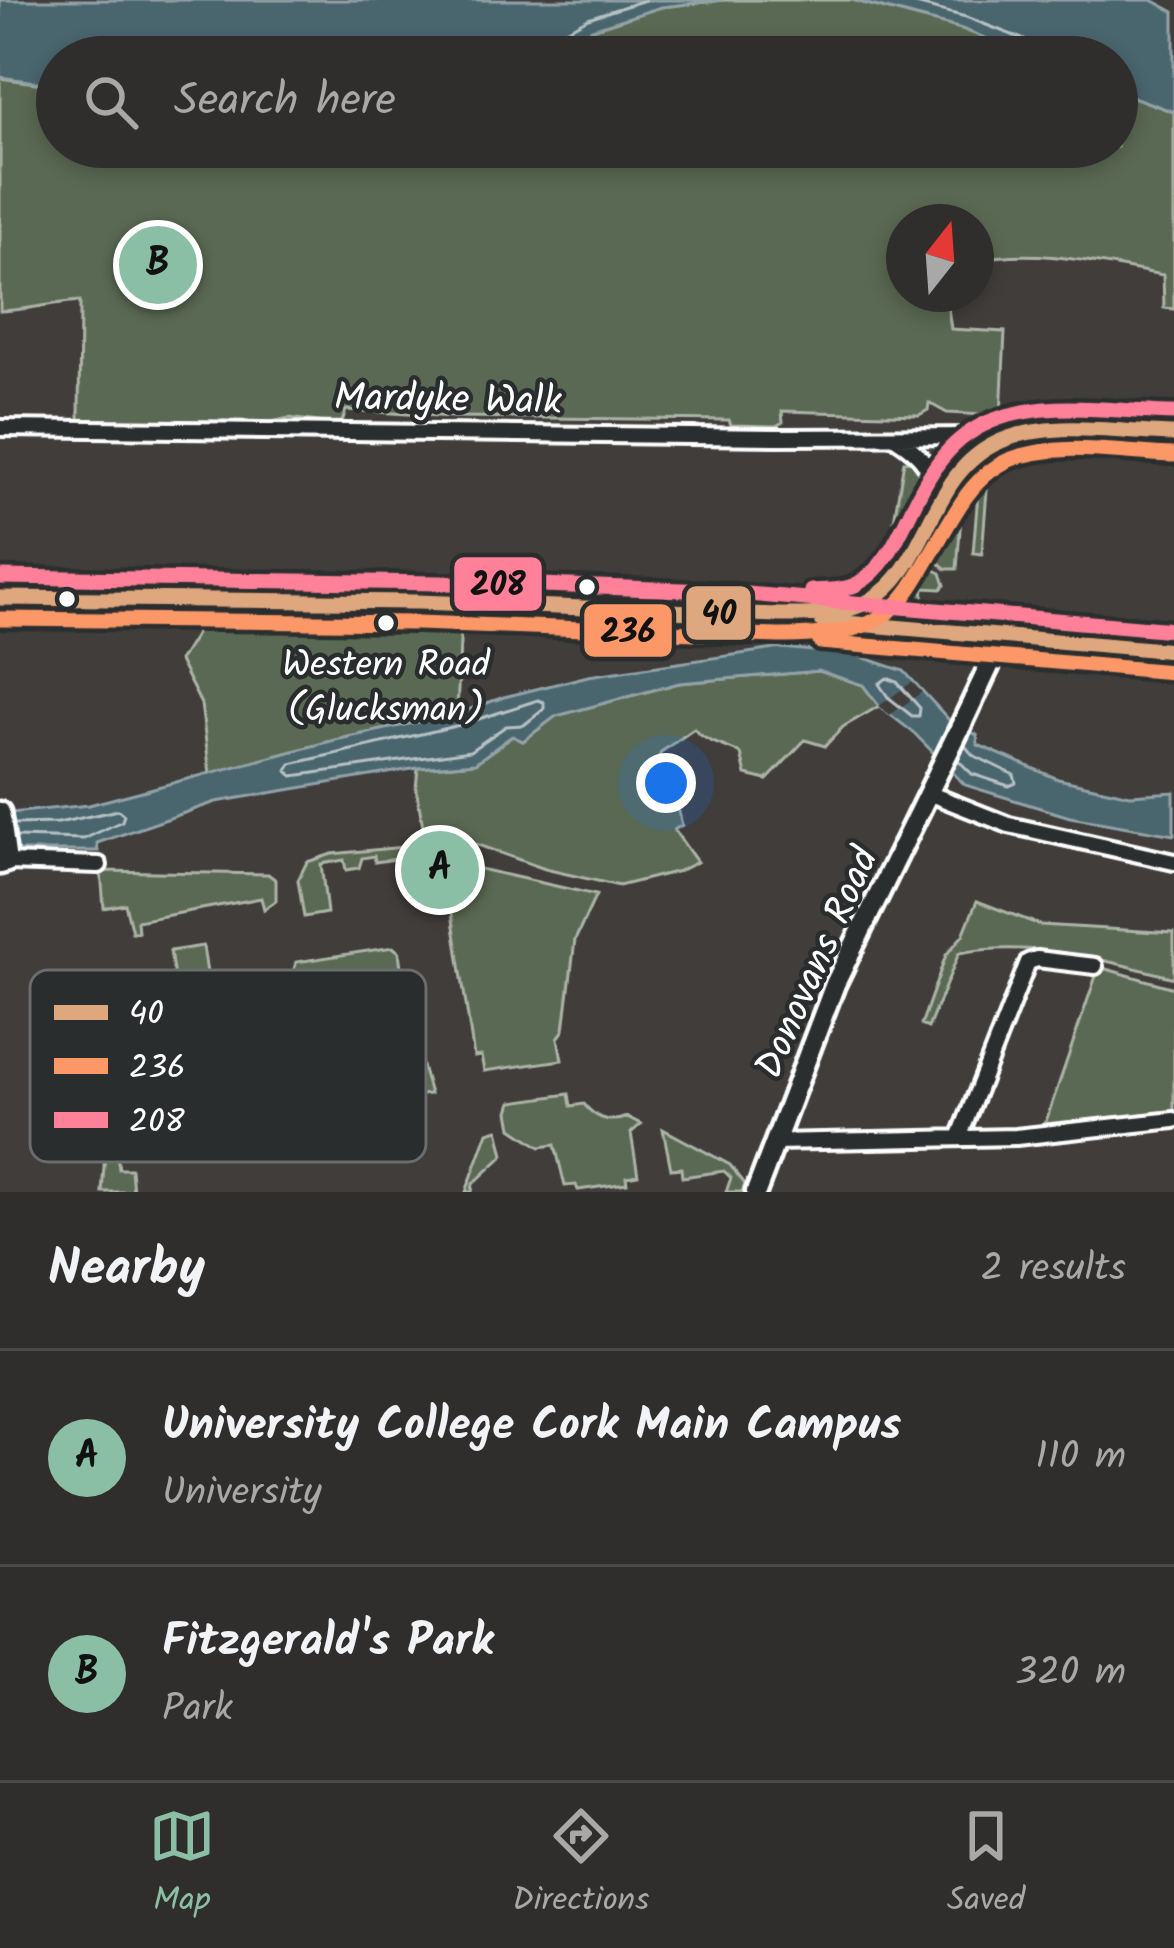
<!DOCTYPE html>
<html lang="en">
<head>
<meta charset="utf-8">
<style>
  body { margin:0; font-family:Kalam,sans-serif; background:#3c3a38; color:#f1f3f6 }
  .compass { position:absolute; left:886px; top:204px; width:108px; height:108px; border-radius:50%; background:#302e2c; box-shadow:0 6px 18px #0003; rotate:17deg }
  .you { position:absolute; left:666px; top:783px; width:42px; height:42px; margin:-30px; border:9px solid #fff; border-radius:50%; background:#1a73e8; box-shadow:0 0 0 18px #1a73e833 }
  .badge { display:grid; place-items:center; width:78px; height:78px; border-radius:50%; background:#8abfa5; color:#111; font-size:39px; font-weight:700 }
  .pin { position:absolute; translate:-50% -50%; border:6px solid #fff; box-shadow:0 3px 12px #0006 }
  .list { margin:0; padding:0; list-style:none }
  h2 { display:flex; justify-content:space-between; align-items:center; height:156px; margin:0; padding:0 48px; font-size:51px }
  h2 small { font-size:39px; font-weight:400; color:#a8a8a9 }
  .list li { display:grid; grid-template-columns:78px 1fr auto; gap:36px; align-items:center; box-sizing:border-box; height:216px; padding:0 48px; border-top:3px solid #4b4a48 }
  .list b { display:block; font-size:45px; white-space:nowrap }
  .list p { margin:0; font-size:39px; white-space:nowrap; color:#a8a8a9 }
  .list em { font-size:39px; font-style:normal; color:#a8a8a9 }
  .icon { flex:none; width:66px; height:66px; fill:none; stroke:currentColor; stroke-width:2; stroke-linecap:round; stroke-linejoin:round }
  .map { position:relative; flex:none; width:1174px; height:1192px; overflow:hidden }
  .search { position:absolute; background:#302e2c; box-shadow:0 6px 18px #0003; left:36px; right:36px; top:36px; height:132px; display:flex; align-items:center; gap:30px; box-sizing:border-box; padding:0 42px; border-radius:66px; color:#a8a8a9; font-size:45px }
  .sheet { height:588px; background:#302e2c }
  nav { display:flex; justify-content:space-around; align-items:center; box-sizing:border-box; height:168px; border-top:3px solid #4b4a48; background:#302e2c; font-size:33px; color:#a8a8a9 }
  nav a { display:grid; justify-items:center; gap:6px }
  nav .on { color:#8abfa5 }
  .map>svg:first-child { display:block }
  .green { fill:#5a6952; stroke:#acb4a8; stroke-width:3 }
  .water { fill:#4a656e; stroke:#92a3a8; stroke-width:3 }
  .pier { fill:#403d3b }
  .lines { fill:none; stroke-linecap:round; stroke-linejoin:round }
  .shore { stroke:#b7c1c5; stroke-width:3 }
  .street-casing { stroke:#fff; stroke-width:22 }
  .secondary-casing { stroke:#fff; stroke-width:27 }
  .highway-casing { stroke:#fff; stroke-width:33 }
  .street { stroke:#2a2d2e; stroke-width:14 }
  .secondary { stroke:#2a2d2e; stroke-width:18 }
  .highway { stroke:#2a2d2e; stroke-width:24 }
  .bus-1-casing { stroke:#2a2d2e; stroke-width:24 }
  .bus-2-casing { stroke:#2a2d2e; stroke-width:24 }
  .bus-3-casing { stroke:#2a2d2e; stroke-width:24 }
  .bus-1 { stroke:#dfa77e; stroke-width:15 }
  .bus-2 { stroke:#fc9868; stroke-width:15 }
  .bus-3 { stroke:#ff8098; stroke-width:15 }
  .bus-dot { fill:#fff; stroke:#2a2d2e; stroke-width:4.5 }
  .labels { text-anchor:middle; stroke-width:9; stroke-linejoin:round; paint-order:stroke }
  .bus-label { font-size:36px; fill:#fff; stroke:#2a2d2e }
  .street-label { font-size:39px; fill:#fff; stroke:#2a2d2e }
  .key { fill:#2a2d2e; stroke:#6a6c6d; stroke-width:3 }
  .key-label { font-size:33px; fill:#fff }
  .line-badge { stroke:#2a2d2e; stroke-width:4.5 }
  .pale-badge-label { font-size:33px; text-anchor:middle; font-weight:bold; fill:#111 }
</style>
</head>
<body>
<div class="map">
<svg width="1174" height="1192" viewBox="0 0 1174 1192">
  <rect width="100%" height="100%" fill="#403d3b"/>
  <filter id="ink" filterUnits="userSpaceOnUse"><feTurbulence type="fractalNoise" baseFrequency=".00833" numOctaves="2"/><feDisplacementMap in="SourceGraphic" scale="24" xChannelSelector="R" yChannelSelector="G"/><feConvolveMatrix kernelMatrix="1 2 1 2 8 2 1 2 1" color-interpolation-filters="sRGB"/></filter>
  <g filter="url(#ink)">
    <path class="green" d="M725,0H852L962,29L1034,57H537L592,29L661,7Z
      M0,78L57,86V147H1117V91L1174,112V309L1164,308L1163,275C1101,264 1039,247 976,260V222H904V294H946L951,329L1005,332L1001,416L947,413L929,403L928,410L919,415L782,411L783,422L776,426L731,425L729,420L453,417L346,410L341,425L289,418L271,422L79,421L80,301C52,303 27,310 0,311Z
      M915,458C937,492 918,512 902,545L891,538L904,461L912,462Z
      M989,465L982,554L973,553L980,470Z
      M964,478L957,569H946L922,548Z
      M915,561L941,573L945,585L941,589L924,588L922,609H913L905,584Z
      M427,615L461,618L457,714L335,740L210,774L201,704L179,661L206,618L323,617C351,636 399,627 427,615Z
      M819,671L863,685L879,706L843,727L825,746L805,740L767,780L746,775L741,754C725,745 706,743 694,729L661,752L657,763L677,804L682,825L674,830L697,862L679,871L619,886L545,869L447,834L424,832L416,788L418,768L475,763L512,736L523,741L556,716L679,683Z
      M403,847L411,857L375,862L374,856L362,858L359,868L346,870L344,860L321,864L327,913L304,917L298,880L307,862L332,854Z
      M444,861L596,895L575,940L564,1030L558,1038L562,1060L484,1071L481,1056L474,1057Z
      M101,871L268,874L276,880V901L264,909L261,898L137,921L138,932H132L125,904L104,908Z
      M977,901L1040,925L1174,933V978C1103,959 1032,940 959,953L928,1028L921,1025L946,955L963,935Z
      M203,946L209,987L179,1013L170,951Z
      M393,947L399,952L410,1037L305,1053L293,973L296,962Z
      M1099,967L1174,988V1111L1045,1124Z
      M409,1051L420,1059L430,1094L313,1108L307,1066Z
      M569,1094L571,1106L584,1104C596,1119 610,1124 627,1117L641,1124L631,1133L638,1175L626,1177L627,1183L578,1190L576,1185L565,1186L555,1145L540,1147L512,1128L509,1111L512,1102Z
      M125,1123L128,1145L116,1147L119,1169H131L133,1192H102L107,1128Z
      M498,1129L504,1155L473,1184L472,1192H466L488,1132Z
      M663,1129L730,1165L745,1184L742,1192H726L731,1178L724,1171L682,1177L681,1168L671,1169Z"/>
    <path class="water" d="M0,0H723L661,7L592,29L537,57H57V85L0,77Z
      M852,0H1152L1174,12V112L1117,91V57H1034L962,29Z
      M782,648L856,655L904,671L951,722L977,735L978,745L1058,779L1130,795L1174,792V835L1070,817L965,785L914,733L879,706L863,685L819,671L679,683L556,716L523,741L512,736L475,763L418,768L216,802L97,843L98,851H0V814L89,805L335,740L456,714L504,697L588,676Z"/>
    <path class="pier" d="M912,682L922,692L890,715L879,706Z"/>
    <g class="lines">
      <path class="shore" d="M900,0L966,17L1025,40L1032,47L1033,57
        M539,57L544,42L588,18L645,0
        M887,678L897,682L920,708L919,716H912L888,697L879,684Z
        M538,700L544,702V709L524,725L506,726L470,751L293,776L287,771L291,764L460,725Z
        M958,760L972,774L1009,786L1016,783L1014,775L973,755L965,746
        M14,824L58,823L118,810L124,815L122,821L84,839L16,837"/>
      <g class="street-casing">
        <path id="street" d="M0,428L778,437L997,436
          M896,438C923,455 932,468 936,500
          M928,793L1009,825L1174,862
          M7,862L99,865
          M959,1138L1028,962L1037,959L1095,966
          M774,1142L1016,1137L1174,1120"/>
      </g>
      <g class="secondary-casing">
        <path id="secondary" d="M0,812L7,862L0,864
          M756,1192L835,984L961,726L992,660L995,637"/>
      </g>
      <g class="highway-casing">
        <path id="highway" d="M895,575L900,600L926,631
          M0,598L513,605L711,612L1174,651
          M825,611C918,609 916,492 983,448C1030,418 1120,434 1174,434"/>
      </g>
      <use href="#street" class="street"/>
      <use href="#secondary" class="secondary"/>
      <use href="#highway" class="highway"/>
      <g class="bus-1-casing">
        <path id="bus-1" d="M0,598L417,602L780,615C810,615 842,616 869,601C931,567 927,472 1001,441C1053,419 1119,433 1174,434
          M822,621L1174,651"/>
      </g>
      <g class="bus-2-casing">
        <path id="bus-2" d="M0,619L417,623L779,636C911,636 900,597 962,502C974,484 988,469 1009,460C1058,440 1122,454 1174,455
          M820,642L1172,672"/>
      </g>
      <g class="bus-3-casing">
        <path id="bus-3" d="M0,577L513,584L712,591L1174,630
          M811,591C826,590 843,591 857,584C914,553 908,457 989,422C1046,398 1115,412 1174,413"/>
      </g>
      <use href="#bus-1" class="bus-1"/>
      <use href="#bus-2" class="bus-2"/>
      <use href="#bus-3" class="bus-3"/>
    </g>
  </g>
  <g class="bus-dot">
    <circle cx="587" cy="587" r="10"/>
    <circle cx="67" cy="599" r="10"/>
    <circle cx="386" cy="623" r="10"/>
  </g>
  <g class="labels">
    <g class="bus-label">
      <text x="386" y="676">Western Road<tspan x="386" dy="45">(Glucksman)</tspan></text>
    </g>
    <g class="street-label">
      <text transform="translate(448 397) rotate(1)" y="14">Mardyke Walk</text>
      <text transform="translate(815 962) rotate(-66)" y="14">Donovans Road</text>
    </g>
  </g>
  <rect x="30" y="970" width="396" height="192" rx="18" class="key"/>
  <rect x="54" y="1005" width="54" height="15" fill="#dfa77e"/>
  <rect x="54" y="1058" width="54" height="16" fill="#fc9868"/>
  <rect x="54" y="1112" width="54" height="16" fill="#ff8098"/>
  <g class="key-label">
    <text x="129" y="1024">40</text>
    <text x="129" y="1078">236</text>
    <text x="129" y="1132">208</text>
  </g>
  <g class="line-badge">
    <rect x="452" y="555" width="92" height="58" rx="12" fill="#ff8098"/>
    <rect x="684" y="584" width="69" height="58" rx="12" fill="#dfa77e"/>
    <rect x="582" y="602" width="92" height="57" rx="12" fill="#fc9868"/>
  </g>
  <g class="pale-badge-label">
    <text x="498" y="595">208</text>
    <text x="719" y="624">40</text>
    <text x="628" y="642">236</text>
  </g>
</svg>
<svg class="compass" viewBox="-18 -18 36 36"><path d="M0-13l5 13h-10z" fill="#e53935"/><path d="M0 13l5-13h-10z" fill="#a8a8a9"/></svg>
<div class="you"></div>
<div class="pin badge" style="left:440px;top:870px">A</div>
<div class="pin badge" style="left:158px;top:265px">B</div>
<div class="search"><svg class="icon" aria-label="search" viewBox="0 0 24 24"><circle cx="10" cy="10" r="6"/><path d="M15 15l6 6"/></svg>Search here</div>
</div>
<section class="sheet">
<h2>Nearby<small>2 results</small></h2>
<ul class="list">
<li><span class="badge">A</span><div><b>University College Cork Main Campus</b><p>University</p></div><em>110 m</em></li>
<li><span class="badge">B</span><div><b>Fitzgerald's Park</b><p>Park</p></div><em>320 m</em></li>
</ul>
</section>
<nav>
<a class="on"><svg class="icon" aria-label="map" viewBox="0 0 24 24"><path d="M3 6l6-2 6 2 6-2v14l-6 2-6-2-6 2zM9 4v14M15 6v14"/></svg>Map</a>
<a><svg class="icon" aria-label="directions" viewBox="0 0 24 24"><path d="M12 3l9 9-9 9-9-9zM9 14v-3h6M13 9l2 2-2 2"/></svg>Directions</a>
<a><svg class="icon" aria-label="saved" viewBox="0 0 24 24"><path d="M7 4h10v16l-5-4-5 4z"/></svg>Saved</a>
</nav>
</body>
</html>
